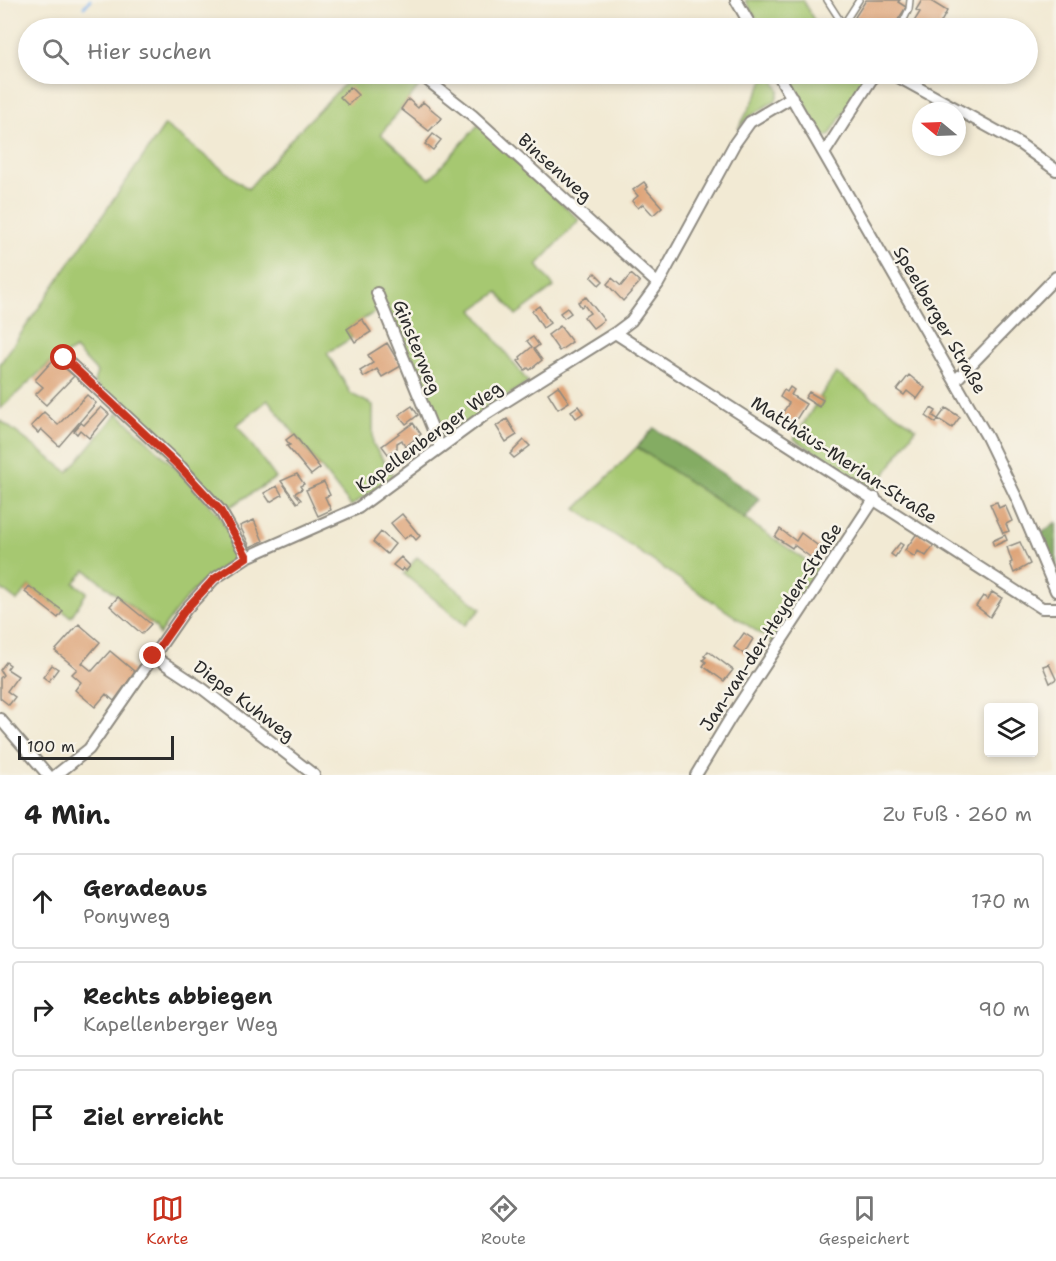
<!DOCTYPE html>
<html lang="de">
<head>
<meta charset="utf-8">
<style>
  body { margin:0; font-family:"Shantell Sans",sans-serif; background:#f2f2f2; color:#222 }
  .controls { position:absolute; right:18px; bottom:18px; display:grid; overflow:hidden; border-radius:6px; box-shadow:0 3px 9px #0003 }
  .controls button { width:54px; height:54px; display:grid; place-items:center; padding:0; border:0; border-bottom:2px solid #e0e0e0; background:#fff; color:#222; font:30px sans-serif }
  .compass { position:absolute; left:912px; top:102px; width:54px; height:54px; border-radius:50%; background:#fff; box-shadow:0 3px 9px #0003; rotate:289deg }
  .scale { position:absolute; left:18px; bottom:15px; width:156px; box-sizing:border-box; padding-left:6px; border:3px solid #2b2b2b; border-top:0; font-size:16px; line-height:21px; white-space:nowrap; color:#2b2b2b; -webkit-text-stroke:4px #f7f3e8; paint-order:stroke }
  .stop { position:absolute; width:18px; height:18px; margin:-14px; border:4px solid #c8321e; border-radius:50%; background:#fff }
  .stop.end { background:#c8321e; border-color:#fff; box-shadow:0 2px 6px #0008 }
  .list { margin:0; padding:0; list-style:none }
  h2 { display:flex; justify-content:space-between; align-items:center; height:78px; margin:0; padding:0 24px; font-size:26px }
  h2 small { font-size:20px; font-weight:400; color:#767676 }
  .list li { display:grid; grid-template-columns:39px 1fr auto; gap:18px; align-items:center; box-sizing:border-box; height:96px; margin:0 12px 12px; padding:0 12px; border:2px solid #e0e0e0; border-radius:6px }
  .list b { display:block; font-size:22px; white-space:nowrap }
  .list p { margin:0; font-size:20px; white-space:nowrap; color:#767676 }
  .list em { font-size:20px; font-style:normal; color:#767676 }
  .icon { flex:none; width:33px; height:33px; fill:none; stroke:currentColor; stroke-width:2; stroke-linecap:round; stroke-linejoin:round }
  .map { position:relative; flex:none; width:1056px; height:775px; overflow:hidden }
  .search { position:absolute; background:#fff; box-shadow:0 3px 9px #0003; left:18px; right:18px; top:18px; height:66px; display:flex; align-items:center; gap:15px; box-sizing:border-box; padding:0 21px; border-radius:33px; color:#767676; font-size:22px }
  .sheet { height:402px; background:#fff }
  nav { display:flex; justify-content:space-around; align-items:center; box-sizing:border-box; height:84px; border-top:2px solid #e0e0e0; background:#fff; font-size:16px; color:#767676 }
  nav a { display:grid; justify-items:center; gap:3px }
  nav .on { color:#c8321e }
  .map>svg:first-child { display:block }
  .green { fill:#a6c871; stroke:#687a4e; stroke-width:1.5 }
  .forest { fill:#84ac63; stroke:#586c47; stroke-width:1.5 }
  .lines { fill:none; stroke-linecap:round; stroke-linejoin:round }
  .stream { stroke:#81b5ef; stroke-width:3 }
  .building { fill:#dda174 }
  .service-casing { stroke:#8e8a80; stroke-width:8 }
  .minor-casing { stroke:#8e8a80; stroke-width:14 }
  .service { stroke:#fff; stroke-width:5 }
  .minor { stroke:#fff; stroke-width:10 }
  .route { stroke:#c8321e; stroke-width:8 }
  .labels { text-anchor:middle; stroke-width:5; stroke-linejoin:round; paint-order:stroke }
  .street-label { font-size:18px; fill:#2b2b2b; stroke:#f7f3e8 }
</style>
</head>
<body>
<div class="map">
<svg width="1056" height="775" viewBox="0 0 1056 775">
  <rect width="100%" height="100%" fill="#f7f3e8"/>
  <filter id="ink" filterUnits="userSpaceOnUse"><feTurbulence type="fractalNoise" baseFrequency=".0167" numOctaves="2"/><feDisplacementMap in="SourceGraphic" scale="12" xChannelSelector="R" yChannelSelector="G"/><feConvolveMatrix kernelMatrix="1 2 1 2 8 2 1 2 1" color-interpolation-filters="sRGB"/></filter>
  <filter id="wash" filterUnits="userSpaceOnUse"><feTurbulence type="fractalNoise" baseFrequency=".008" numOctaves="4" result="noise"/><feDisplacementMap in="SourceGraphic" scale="24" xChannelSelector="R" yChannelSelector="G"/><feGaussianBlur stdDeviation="1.35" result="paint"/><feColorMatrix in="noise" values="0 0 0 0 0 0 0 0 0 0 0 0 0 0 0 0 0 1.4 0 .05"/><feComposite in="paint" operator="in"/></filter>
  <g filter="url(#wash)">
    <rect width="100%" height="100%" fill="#f2ead4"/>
    <path class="green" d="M745,0H803L818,28H762Z
      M354,74H413L423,81L381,134L430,179L478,125L579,220L537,265L554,287L516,315L498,292L473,310L528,382L444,440L439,438L380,309L347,329L352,338L327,353L351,394L373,405V444L393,476L351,506L268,400L237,425L276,478L225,510L94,382L97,372L75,349L56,361L54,359L0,409V364L165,125L248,189L293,137Z
      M787,74H868L829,136H823Z
      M765,79H773L779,90L776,100L749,117L738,129Z
      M836,373L916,428L875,489L794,439L815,405L819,407L823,400L820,397Z
      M118,413L179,471L219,515L237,547L234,560C200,579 180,603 159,635L156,627L86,570L74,583L87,592L71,617L29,586L17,601L0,588V420L68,472Z
      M637,447L822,571L774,643L576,509Z
      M417,557L481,609L465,625L404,574Z"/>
    <path class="forest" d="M654,428L760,499L745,519L637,447Z
      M1056,522V569L1041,534Z"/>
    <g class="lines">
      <path class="stream" d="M84,7L90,0"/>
    </g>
    <g id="blocks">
      <path class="building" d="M866,0H900L898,2L906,7L893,28H866L868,25L855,17Z
        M922,0H929L947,11L940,24L948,28H910L920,12L916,10Z
        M350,87L358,95L348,105L340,97Z
        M408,99L418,108L423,102L442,118L429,131L401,109Z
        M433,134L441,140L433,150L425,144Z
        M644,182L648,187L646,189L662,207L653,215L643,204L638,208L632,201L638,196L633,190Z
        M595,273L603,281L599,285L591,277Z
        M631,274L640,282L623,301L607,284L612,278L621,286Z
        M586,297L604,320L593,328L584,317L590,313L584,305L581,307L578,302Z
        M539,306L550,323L543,328L532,311Z
        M567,308L571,313L564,318L560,313Z
        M362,319L371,332L355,342L347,329Z
        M560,326L572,342L559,351L548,335Z
        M533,337L539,345L534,349L542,360L530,370L528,368L525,370L518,361L521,359L520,357L532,347L527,341Z
        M387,343L401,366L382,377L377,369L364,377L360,371L373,363L368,355Z
        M54,359L74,376L46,405L35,395L43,387L35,380Z
        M909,375L925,388L917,399L907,391L904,395L897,390Z
        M558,386L569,402L558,409L548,393Z
        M790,387L794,390L791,395L806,404L794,423L781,415L789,403L780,397L784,390L787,392Z
        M809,392L823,400L819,407L805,398Z
        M87,395L96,403L59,446L41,429L38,433L31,426L44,412L58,425Z
        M412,406L418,415L406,424L399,415Z
        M578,406L583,413L576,418L571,411Z
        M101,407L109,414L89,438L80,430L77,434L74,431L81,423L84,425Z
        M931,408L936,411L933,416L938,419L936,423L926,416Z
        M946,408L960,417L952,428L938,419Z
        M507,419L517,435L506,442L496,426Z
        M413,423L421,434L405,447L402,440L397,443V448L388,454L382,446Z
        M294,434L320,468L311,475L287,446L290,445L286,440Z
        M524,440L530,446L514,458L510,454Z
        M297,474L304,484L300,486L302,489L295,493L301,500L297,503L281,481Z
        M324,482L330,495L325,497L331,510L318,516L306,490Z
        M277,486L282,495L270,502L264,493Z
        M997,502L999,508L1005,505L1012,521L1006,524L1009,531L1003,533L990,504Z
        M402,514L420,536L416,540L411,534L404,539L391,523Z
        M254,520L263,541L250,547L240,526Z
        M780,529L796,541L801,533L821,548L813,559L794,545L792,548L775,537Z
        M381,532L395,544L387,554L373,542Z
        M918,532L935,544L926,556L918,551L915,557L905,550Z
        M1005,535L1007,540L994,546L992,541Z
        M1020,542L1030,564L1014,573L1010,563L1012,562L1007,547Z
        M900,543L903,545L895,557L891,554Z
        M401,557L410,566L406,571L403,568L401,571L393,565Z
        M29,586L63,611L58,618L25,592Z
        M992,592L1002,598L990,617L976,606L983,596L988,599Z
        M118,597L151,624L142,634L110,606Z
        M79,624L100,642L82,663L92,671L110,651L135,672L114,701L106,694L95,707L75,690L81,682L72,674L77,669L55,651Z
        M744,633L753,639L744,654L734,647Z
        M708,651L733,670L724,681L703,666L706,662L703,660L706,657L704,656Z
        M6,662L10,665L7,669L18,676L7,691L15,697L9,705L0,698V678L3,675L0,670Z
        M1049,664L1056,679L1050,683L1043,666Z
        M52,665L58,669L49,681L43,677Z"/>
    </g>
  </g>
  <g filter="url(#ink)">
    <use href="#blocks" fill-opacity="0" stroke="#8e8a80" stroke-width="1.5"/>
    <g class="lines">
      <g class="service-casing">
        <path id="service" d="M827,0L845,28
          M843,25L859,0
          M900,28L909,9L910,0"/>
      </g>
      <g class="minor-casing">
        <path id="minor" d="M736,0L752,28
          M778,74L987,437L1017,499L1056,591
          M893,74L1020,144L1056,170
          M426,79L472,115L658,284
          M825,152L871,80L877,74
          M377,293L440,447
          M615,333L1042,608H1056
          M64,358L181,467L220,510L247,557
          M956,380L1056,277
          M153,656L203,689L314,775
          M0,719L48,775
          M56,775L89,749L186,609L214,579L247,557L358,508L486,414L615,333L631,321L658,284L735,143L750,122L792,97
          M696,775L731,717L875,498"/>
      </g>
      <use href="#service" class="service"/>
      <use href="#minor" class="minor"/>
    </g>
  </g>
  <g class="lines" filter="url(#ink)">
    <path class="route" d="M64,358L180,467L220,510L247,557L214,579L186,609L153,656"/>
  </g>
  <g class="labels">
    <g class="street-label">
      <text transform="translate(555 168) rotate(42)" y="6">Binsenweg</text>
      <text transform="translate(940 320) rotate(60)" y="6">Speelberger Straße</text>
      <text transform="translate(417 347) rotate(68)" y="6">Ginsterweg</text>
      <text transform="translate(429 437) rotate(-36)" y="6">Kapellenberger Weg</text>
      <text transform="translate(844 460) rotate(33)" y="6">Matthäus-Merian-Straße</text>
      <text transform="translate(771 627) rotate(-57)" y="6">Jan-van-der-Heyden-Straße</text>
      <text transform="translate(244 701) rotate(37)" y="6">Diepe Kuhweg</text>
    </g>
  </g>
</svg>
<div class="controls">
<button><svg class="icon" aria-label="layers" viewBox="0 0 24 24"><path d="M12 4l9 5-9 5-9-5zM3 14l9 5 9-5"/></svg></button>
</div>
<svg class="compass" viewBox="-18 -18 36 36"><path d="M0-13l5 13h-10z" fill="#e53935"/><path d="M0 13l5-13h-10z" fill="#767676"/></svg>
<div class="scale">100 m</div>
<div class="stop" style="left:64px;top:358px"></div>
<div class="stop end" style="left:153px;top:656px"></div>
<div class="search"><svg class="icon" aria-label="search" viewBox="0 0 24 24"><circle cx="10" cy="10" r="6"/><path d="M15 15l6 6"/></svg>Hier suchen</div>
</div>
<section class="sheet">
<h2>4 Min.<small>Zu Fuß · 260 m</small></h2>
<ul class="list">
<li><svg class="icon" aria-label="ahead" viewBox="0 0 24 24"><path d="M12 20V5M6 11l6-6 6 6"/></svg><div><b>Geradeaus</b><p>Ponyweg</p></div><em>170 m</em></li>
<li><svg class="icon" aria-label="right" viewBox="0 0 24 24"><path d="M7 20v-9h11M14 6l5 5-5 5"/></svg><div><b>Rechts abbiegen</b><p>Kapellenberger Weg</p></div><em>90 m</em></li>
<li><svg class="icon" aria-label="arrive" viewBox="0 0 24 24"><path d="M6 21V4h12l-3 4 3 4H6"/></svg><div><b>Ziel erreicht</b></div></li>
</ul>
</section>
<nav>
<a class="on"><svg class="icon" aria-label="map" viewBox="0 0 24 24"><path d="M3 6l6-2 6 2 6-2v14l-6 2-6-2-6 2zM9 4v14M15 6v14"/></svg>Karte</a>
<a><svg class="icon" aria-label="directions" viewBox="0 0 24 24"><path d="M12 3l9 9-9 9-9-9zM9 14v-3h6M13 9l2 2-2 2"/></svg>Route</a>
<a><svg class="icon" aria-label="saved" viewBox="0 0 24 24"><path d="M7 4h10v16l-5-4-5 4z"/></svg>Gespeichert</a>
</nav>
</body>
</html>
